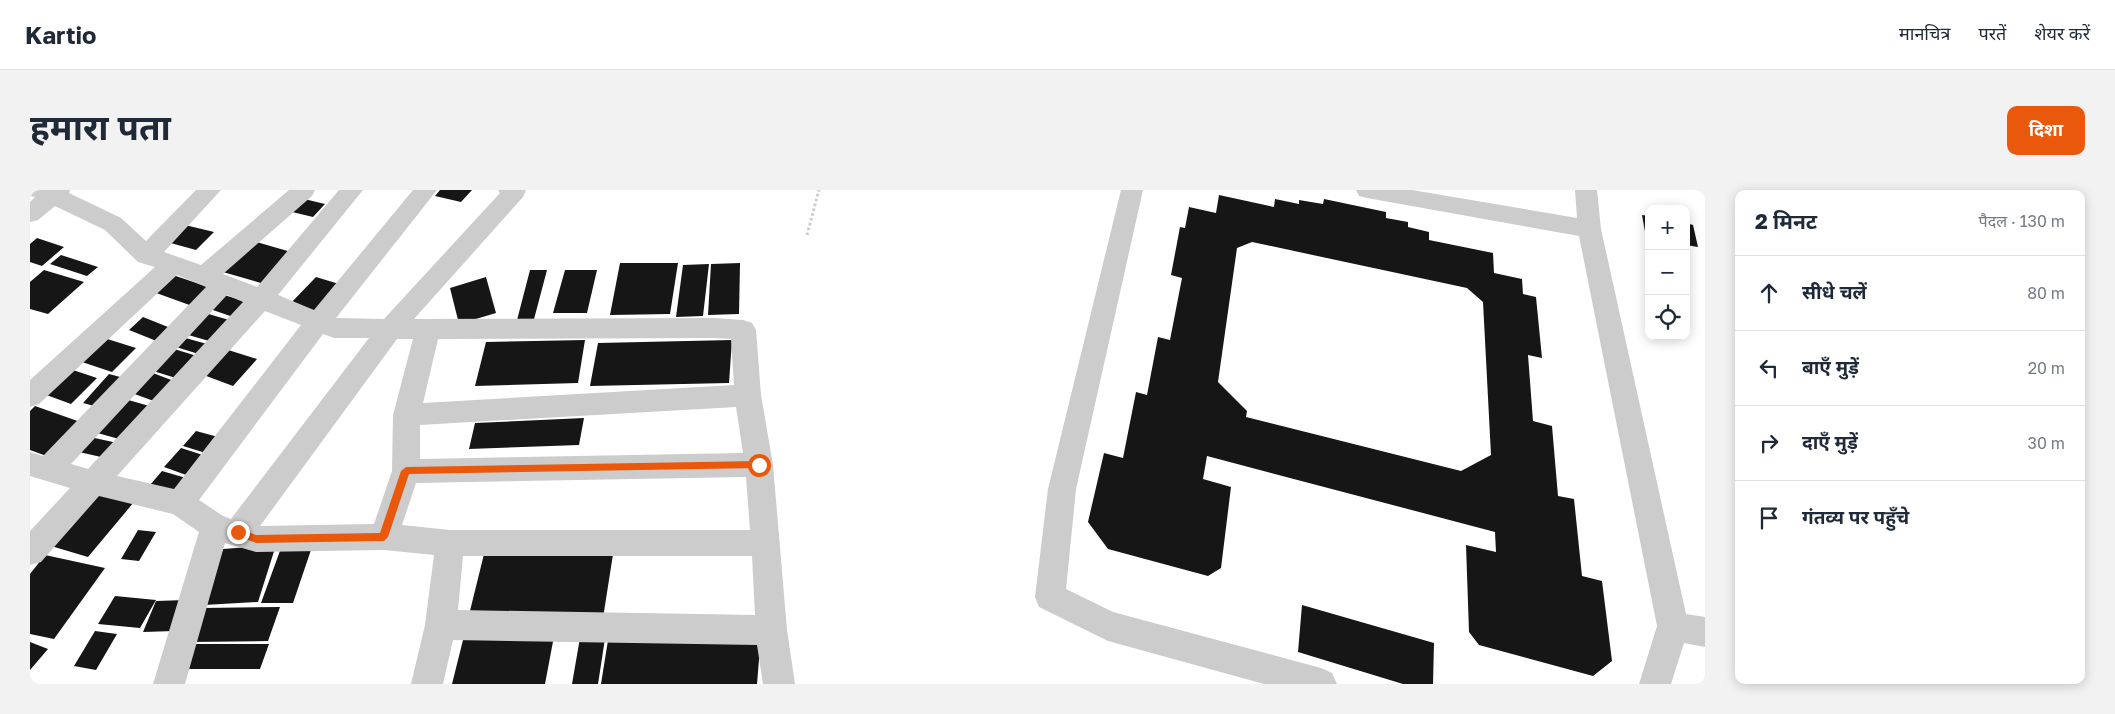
<!DOCTYPE html>
<html lang="hi">
<head>
<meta charset="utf-8">
<style>
  body { margin:0; font-family:"Golos Text","Noto Sans Devanagari",sans-serif; background:#f2f2f3; color:#1f2937 }
  .controls { position:absolute; right:15px; top:15px; display:grid; overflow:hidden; border-radius:10px; box-shadow:0 2px 12px #0003 }
  .controls button { width:45px; height:45px; display:grid; place-items:center; padding:0; border:0; border-bottom:1px solid #e0e1e3; background:#fff; color:#1f2937; font:25px sans-serif }
  .stop { position:absolute; width:15px; height:15px; margin:-11px; border:4px solid #ea580c; border-radius:50%; background:#fff }
  .stop.end { background:#ea580c; border-color:#fff; box-shadow:0 1px 5px #0008 }
  .list { margin:0; padding:0; list-style:none }
  h2 { display:flex; justify-content:space-between; align-items:center; height:65px; margin:0; padding:0 20px; font-size:21px }
  h2 small { font-size:16px; font-weight:400; color:#747a83 }
  .list li { display:grid; grid-template-columns:32px 1fr auto; gap:15px; align-items:center; box-sizing:border-box; height:75px; padding:0 20px; border-top:1px solid #e0e1e3 }
  .list b { display:block; font-size:19px; white-space:nowrap }
  .list em { font-size:16px; font-style:normal; color:#747a83 }
  .icon { flex:none; width:28px; height:28px; fill:none; stroke:currentColor; stroke-width:2; stroke-linecap:round; stroke-linejoin:round }
  .map { position:relative; flex:none; width:1675px; height:494px; overflow:hidden; border-radius:10px }
  header { display:flex; align-items:center; gap:30px; box-sizing:border-box; height:70px; padding:0 25px; background:#fff; border-bottom:1px solid #e0e1e3 }
  header strong { font-size:24px }
  nav { display:flex; gap:28px; margin-inline-start:auto; font-size:18px }
  .intro { display:flex; align-items:center; justify-content:space-between; box-sizing:border-box; height:120px; padding:0 30px }
  h1 { margin:0; font-size:35px }
  .button { padding:12px 22px; border-radius:10px; background:#ea580c; color:#fff; font-size:18px; font-weight:700 }
  main { display:flex; gap:30px; padding:0 30px }
  aside { flex:1; background:#fff; border-radius:10px; box-shadow:0 2px 12px #0003 }
  .map>svg:first-child { display:block }
  .building { fill:#161616; fill-rule:evenodd }
  .lines { fill:none; stroke-linecap:round; stroke-linejoin:round }
  .path { stroke:#ccc; stroke-width:3; stroke-dasharray:2.5 2.5; stroke-linecap:butt }
  .minor { fill:#ccc; fill-rule:evenodd }
  .route { fill:#ea580c }
</style>
</head>
<body>
<header>
<strong>Kartio</strong>
<nav><a>मानचित्र</a><a>परतें</a><a>शेयर करें</a></nav>
</header>
<div class="intro"><h1>हमारा पता</h1><a class="button">दिशा</a></div>
<main>
<div class="map">
<svg width="1675" height="494" viewBox="0 0 1675 494">
  <rect width="100%" height="100%" fill="#fff"/>
  <path class="building" d="M410,0H442L431,12L405,6Z
    M1189,5L1244,17L1245,9L1269,14V10L1293,14L1294,9L1356,22V28L1378,32V37L1399,42V50L1463,63L1464,83L1492,89L1493,104L1506,107L1512,168L1498,165L1503,231L1522,236L1528,306L1544,309L1552,386L1572,391L1582,471L1563,486L1449,455L1439,442L1436,355L1466,362L1465,342L1177,266L1173,289L1201,297L1191,378L1178,386L1078,359L1058,332L1074,263L1093,268L1106,202L1117,205L1128,147L1140,150L1152,88L1141,85L1150,37L1155,38L1159,17L1186,23ZM1222,52L1437,98L1453,112L1461,265L1431,281L1216,227L1217,221L1188,192L1207,58Z
    M270,8L295,14L283,27L258,21Z
    M1612,25L1619,26V47H1616Z
    M1656,33L1663,35L1668,57L1656,55Z
    M155,35L184,42L166,60L137,52Z
    M7,48L34,57L12,76L0,72V54Z
    M220,50L261,62L231,93L186,80Z
    M31,65L68,77L57,86L20,74Z
    M590,73H648L640,124L580,125Z
    M710,73L709,124L678,125L681,74Z
    M679,74L673,126L646,127L653,75Z
    M14,80L54,92L18,124L0,119V92Z
    M500,80H517L503,133L486,134Z
    M535,80H567L557,123H523Z
    M137,83L184,99L165,117L118,100Z
    M286,87L309,94L282,123L259,115Z
    M456,87L466,123L429,134L420,98Z
    M191,104L223,114L209,129L177,118Z
    M175,123L206,132L186,153L155,144Z
    M113,127L143,139L129,152L99,140Z
    M71,147L106,158L82,182L46,170Z
    M152,147L184,156L175,166L143,156Z
    M555,150L548,193L445,196L456,152Z
    M702,150L699,193L560,196L568,153Z
    M141,158L170,167L149,189L120,180Z
    M195,159L227,169L203,196L171,184Z
    M37,178L67,188L41,214L11,203Z
    M120,182L152,194L132,214L99,202Z
    M79,184L94,188L68,217L53,213Z
    M95,209L126,218L96,251L64,242Z
    M5,216L56,234L22,268L0,260V221Z
    M554,228L549,255L439,259L445,233Z
    M166,241L192,248L179,264L153,256Z
    M60,247L92,254L80,269L49,262Z
    M151,258L176,266L159,286L134,277Z
    M132,281L156,288L145,302L120,295Z
    M68,301L104,312L58,367L21,356Z
    M108,340L126,342L109,371L91,369Z
    M246,355L228,412L174,415L193,359Z
    M282,357L263,413H231L251,358Z
    M584,358L573,428L438,429L455,360Z
    M15,365L75,378L24,449L0,444V384Z
    M85,406L126,410L110,438L68,434Z
    M156,410L144,441L113,442L126,411Z
    M1272,415L1404,453L1403,494H1373L1268,462Z
    M250,417L238,451L158,452L172,418Z
    M65,441L87,444L66,480L44,476Z
    M525,441L515,494H422L435,442Z
    M551,442H576L568,494H542Z
    M579,444L731,445L727,494H571Z
    M0,452L18,459L0,480Z
    M161,454H239L230,479H150Z"/>
  <g class="lines">
    <path class="path" d="M777,45L789,0"/>
    <path class="minor" d="M0,0H40L39,3L91,28L116,51L166,0H191L134,62L171,75L259,0H285L282,6L193,84L227,97L309,0H333L248,105L284,120L383,0H407L306,128L354,129L470,3L468,0H496L493,7L384,129L684,128L713,130L722,133L726,140L731,205L743,275L757,440L765,494H733L727,455L423,450L413,494H381L395,435L404,365L354,360L226,362L195,353L155,494H123L169,342L143,324L69,306L11,372L0,375V341L40,298L0,286V262L13,266L176,97L147,85L9,214L0,217V190L125,77L108,72L75,40L25,16L8,30L0,32V12L5,7L0,6ZM197,105L213,112L58,279L41,274ZM235,121L271,135L144,299L87,286ZM293,144L304,148H339L201,329L193,326L169,310ZM684,148L701,149L704,195L393,213L408,149ZM367,149H383L363,225L362,281L344,334L230,336ZM706,217L713,263L390,269V235ZM716,287L720,340H420L372,335L386,293ZM433,366H722L725,425L428,420Z
      M1091,0H1113L1046,299L1036,399L1083,422L1291,478L1302,483L1307,494H1234L1078,451L1009,417L1005,407L1018,299Z
      M1326,0H1382L1547,28L1545,0H1567L1571,39L1656,424L1675,427V457L1654,453L1641,494H1609L1627,436L1549,46L1337,8L1329,6Z"/>
  </g>
  <path class="route" d="M729,271L733,275L729,278L379,284L358,347L354,351L226,353L205,345L204,342L208,338L226,345L350,343L371,281L376,277Z"/>
</svg>
<div class="controls">
<button>+</button>
<button>−</button>
<button><svg class="icon" aria-label="locate" viewBox="0 0 24 24"><circle cx="12" cy="12" r="6"/><path d="M12 2v4M12 18v4M2 12h4M18 12h4"/></svg></button>
</div>
<div class="stop" style="left:729px;top:275px"></div>
<div class="stop end" style="left:208px;top:342px"></div>
</div>
<aside>
<h2>2 मिनट<small>पैदल · 130 m</small></h2>
<ul class="list">
<li><svg class="icon" aria-label="ahead" viewBox="0 0 24 24"><path d="M12 20V5M6 11l6-6 6 6"/></svg><div><b>सीधे चलें</b></div><em>80 m</em></li>
<li><svg class="icon" aria-label="left" viewBox="0 0 24 24"><path d="M17 20v-9H6M10 6l-5 5 5 5"/></svg><div><b>बाएँ मुड़ें</b></div><em>20 m</em></li>
<li><svg class="icon" aria-label="right" viewBox="0 0 24 24"><path d="M7 20v-9h11M14 6l5 5-5 5"/></svg><div><b>दाएँ मुड़ें</b></div><em>30 m</em></li>
<li><svg class="icon" aria-label="arrive" viewBox="0 0 24 24"><path d="M6 21V4h12l-3 4 3 4H6"/></svg><div><b>गंतव्य पर पहुँचे</b></div></li>
</ul>
</aside>
</main>
</body>
</html>
